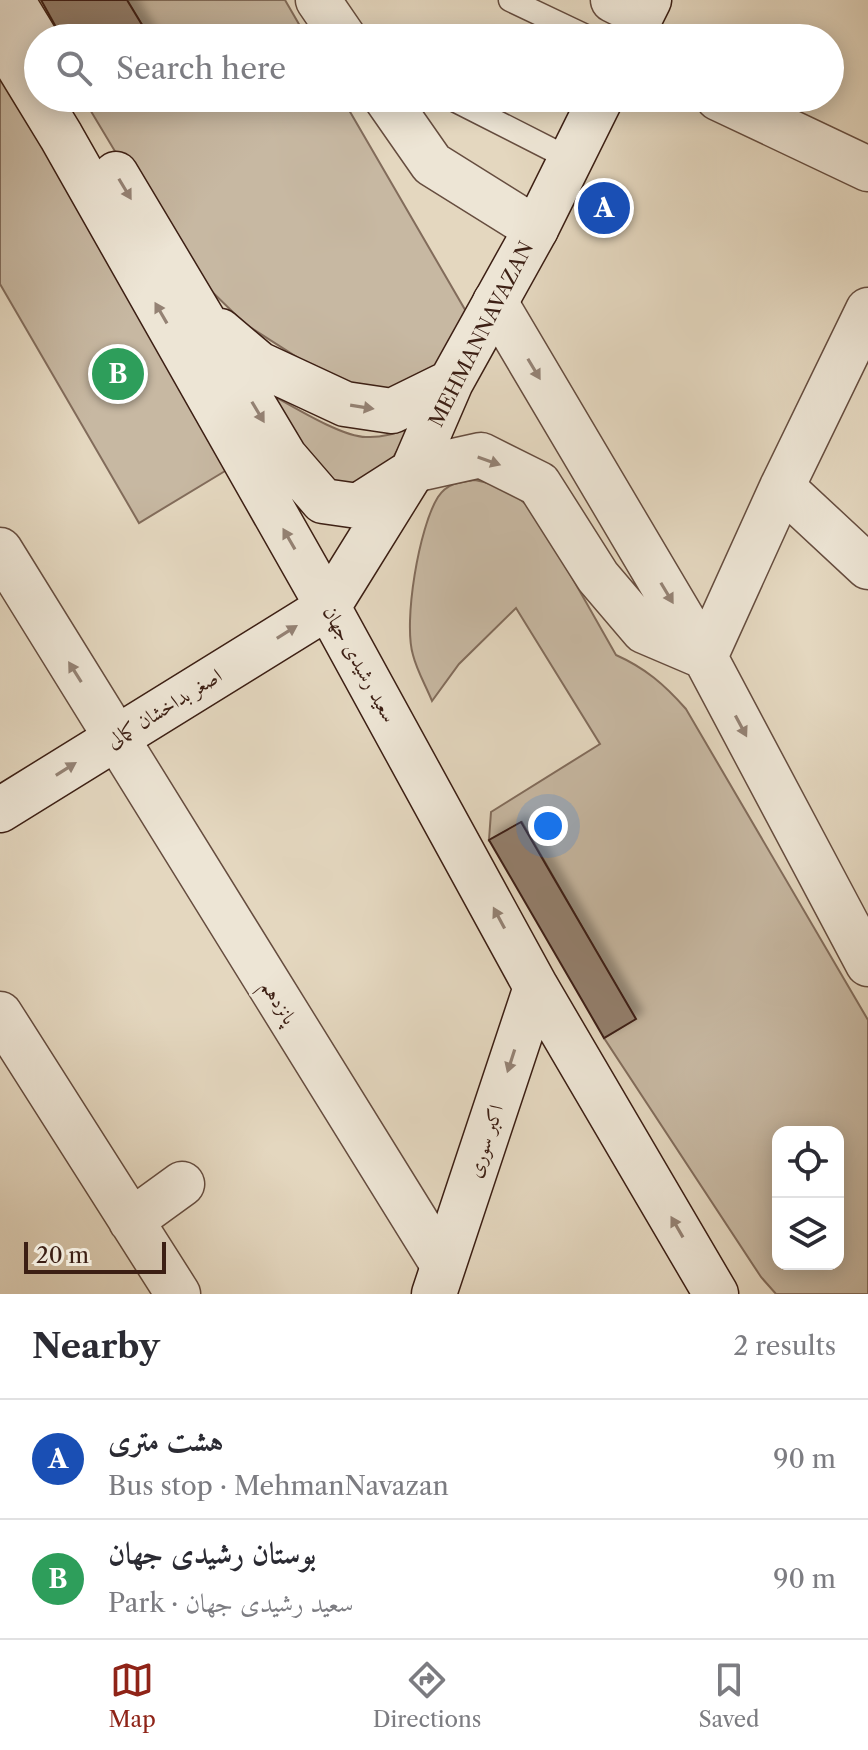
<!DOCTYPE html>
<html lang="en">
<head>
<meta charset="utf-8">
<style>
  body { margin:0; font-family:"Libre Caslon Text",Amiri,serif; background:#f7f7f7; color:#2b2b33 }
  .controls { position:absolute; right:24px; bottom:24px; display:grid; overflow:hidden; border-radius:16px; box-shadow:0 4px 20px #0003 }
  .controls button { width:72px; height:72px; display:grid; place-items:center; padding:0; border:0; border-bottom:2px solid #e1e1e2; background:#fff; color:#2b2b33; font:40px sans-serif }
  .scale { position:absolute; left:24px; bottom:20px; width:142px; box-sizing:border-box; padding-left:8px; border:4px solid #3c1f14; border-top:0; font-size:22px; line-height:28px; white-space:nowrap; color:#3c1f14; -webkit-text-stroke:6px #ede5d5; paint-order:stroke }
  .you { position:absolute; left:548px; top:826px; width:28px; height:28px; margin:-20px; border:6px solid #fff; border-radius:50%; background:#1a73e8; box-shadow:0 0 0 12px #1a73e833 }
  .badge { display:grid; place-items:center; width:52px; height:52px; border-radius:50%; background:#8f2418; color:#fff; font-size:26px; font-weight:700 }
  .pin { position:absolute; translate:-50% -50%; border:4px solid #fff; box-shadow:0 2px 8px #0006 }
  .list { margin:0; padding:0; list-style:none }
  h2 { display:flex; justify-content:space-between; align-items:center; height:104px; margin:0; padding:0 32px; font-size:34px }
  h2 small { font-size:26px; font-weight:400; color:#7c7c81 }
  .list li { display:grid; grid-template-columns:52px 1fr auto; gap:24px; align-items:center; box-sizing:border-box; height:120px; padding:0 32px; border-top:2px solid #e1e1e2 }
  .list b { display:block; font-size:30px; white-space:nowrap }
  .list p { margin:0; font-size:26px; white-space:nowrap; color:#7c7c81 }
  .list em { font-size:26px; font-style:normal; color:#7c7c81 }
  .icon { flex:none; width:44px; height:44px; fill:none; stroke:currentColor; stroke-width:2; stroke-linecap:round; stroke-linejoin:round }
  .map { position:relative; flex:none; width:868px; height:1294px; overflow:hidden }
  .search { position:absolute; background:#fff; box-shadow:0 4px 20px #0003; left:24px; right:24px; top:24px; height:88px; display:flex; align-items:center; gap:20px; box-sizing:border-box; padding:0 28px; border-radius:44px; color:#7c7c81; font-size:30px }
  .sheet { height:344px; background:#fff }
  nav { display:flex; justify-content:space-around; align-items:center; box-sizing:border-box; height:112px; border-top:2px solid #e1e1e2; background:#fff; font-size:22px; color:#7c7c81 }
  nav a { display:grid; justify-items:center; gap:4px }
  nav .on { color:#8f2418 }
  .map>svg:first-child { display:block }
  .green { fill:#c7b8a2; stroke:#826c5b; stroke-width:2; fill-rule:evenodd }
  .building { fill:#937f6d; stroke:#3c1f14; stroke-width:2; filter:url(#shadow) }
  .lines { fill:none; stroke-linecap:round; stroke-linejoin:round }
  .lane-casing { stroke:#664d3f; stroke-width:25 }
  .street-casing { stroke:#664d3f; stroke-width:47 }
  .secondary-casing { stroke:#3c1f14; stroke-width:47 }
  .lane { stroke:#ede5d5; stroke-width:22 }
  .street { stroke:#ede5d5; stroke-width:44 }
  .secondary { stroke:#ede5d5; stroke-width:44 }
  .oneway { fill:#948274 }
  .labels { text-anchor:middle; stroke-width:6; stroke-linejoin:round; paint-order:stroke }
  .street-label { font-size:20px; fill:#3c1f14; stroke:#ede5d5 }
</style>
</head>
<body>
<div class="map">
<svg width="868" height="1294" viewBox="0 0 868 1294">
  <defs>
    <filter id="shadow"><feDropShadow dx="7" dy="-7" stdDeviation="4" flood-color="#0004"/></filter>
  </defs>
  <rect width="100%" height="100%" fill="#e4d7bf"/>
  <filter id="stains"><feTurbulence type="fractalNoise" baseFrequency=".0025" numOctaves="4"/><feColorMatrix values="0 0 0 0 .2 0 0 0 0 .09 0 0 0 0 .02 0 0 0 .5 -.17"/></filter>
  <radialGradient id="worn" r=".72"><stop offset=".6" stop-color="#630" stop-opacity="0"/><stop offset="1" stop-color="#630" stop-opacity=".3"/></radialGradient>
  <path class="green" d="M127,0H285L307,38H150Z
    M0,63L235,465L139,523L0,284Z
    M96,98H342L471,320L427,377L376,392L336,382L245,324L197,277L164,233L86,103Z
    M261,389C286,402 340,437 366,437C382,438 396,433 410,428L390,463L360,487L330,483Z
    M475,480C501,485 518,495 536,514L616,655C645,668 664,684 686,709L868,1020V1294H776L761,1277L604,1038L635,1019L522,822L489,840L491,812L600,744L516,608L459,664L432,701C426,686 417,671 413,655C403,622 419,527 438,497C447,483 460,482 475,480ZM778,1132H838V1264H778Z"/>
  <path class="building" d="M41,0H127L150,38H62Z
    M521,822L636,1019L604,1038L489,840Z"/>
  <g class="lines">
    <g class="lane-casing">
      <path id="lane" d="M510,0L590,38
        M456,101L570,159"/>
    </g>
    <g class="street-casing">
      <path id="street" d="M318,0L344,38
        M613,0L641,14
        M386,98L432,164L536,229
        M718,98L868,169
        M495,302L705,657L868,964
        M413,470L481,455L539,484L598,577L644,631L705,657
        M782,487L868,567
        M0,550L443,1265
        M705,657L782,487L868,310
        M0,1014L178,1294
        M131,1221L182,1184"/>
    </g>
    <g class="secondary-casing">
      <path id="secondary" d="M12,0L38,43
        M0,36L61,136L328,607L536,987L716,1294
        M630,38L649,0
        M116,174L285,457L323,501L358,506L405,476
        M220,331L259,364L345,404L392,411L451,382
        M0,810L328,607L413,470L451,382L536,229L601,98
        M434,1294L536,987"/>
    </g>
    <use href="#lane" class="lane"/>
    <use href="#street" class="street"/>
    <use href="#secondary" class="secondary"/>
  </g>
  <defs><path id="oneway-solid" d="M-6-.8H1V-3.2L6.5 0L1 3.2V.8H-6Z" transform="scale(2)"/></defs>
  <g class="oneway">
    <use href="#oneway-solid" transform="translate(125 189) rotate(59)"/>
    <use href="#oneway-solid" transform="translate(161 313) rotate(-120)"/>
    <use href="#oneway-solid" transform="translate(534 369) rotate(59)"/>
    <use href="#oneway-solid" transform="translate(362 407) rotate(9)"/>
    <use href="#oneway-solid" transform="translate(258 412) rotate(59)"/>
    <use href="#oneway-solid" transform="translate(489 461) rotate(19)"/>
    <use href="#oneway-solid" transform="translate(289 539) rotate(-120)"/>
    <use href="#oneway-solid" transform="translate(667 593) rotate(59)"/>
    <use href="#oneway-solid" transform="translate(287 632) rotate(-32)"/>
    <use href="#oneway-solid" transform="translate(75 672) rotate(-122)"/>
    <use href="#oneway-solid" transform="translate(741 726) rotate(62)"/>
    <use href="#oneway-solid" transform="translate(66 769) rotate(-32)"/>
    <use href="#oneway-solid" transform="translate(499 918) rotate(-118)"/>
    <use href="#oneway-solid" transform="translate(511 1061) rotate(108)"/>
    <use href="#oneway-solid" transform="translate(677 1227) rotate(-120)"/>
  </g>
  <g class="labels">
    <g class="street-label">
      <text transform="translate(481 334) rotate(-63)" y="7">MEHMANNAVAZAN</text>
      <text transform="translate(360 664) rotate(61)" y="7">سعید رشیدی جهان</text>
      <text transform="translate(164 708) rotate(-32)" y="7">اصغر بداخشان کمالی</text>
      <text transform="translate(279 1002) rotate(58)" y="7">پانزدهم</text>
      <text transform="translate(485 1141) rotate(-72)" y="7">اکبر سوری</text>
    </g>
  </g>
  <rect width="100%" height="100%" filter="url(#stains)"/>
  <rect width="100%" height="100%" fill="url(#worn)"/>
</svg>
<div class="controls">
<button><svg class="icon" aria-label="locate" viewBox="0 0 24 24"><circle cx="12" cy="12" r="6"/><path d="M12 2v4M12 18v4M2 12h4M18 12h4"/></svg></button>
<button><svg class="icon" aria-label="layers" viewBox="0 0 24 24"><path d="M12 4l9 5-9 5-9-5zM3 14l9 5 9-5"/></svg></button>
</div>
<div class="scale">20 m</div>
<div class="you"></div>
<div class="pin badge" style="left:604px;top:208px;background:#1a4fb4">A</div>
<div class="pin badge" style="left:118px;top:374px;background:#2e9e5b">B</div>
<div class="search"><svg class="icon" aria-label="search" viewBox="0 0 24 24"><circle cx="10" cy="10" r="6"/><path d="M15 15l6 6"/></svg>Search here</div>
</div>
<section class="sheet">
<h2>Nearby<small>2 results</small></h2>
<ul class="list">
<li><span class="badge" style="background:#1a4fb4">A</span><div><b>هشت متری</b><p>Bus stop · MehmanNavazan</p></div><em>90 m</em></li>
<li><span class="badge" style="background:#2e9e5b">B</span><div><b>بوستان رشیدی جهان</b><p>Park · سعید رشیدی جهان</p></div><em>90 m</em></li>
</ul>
</section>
<nav>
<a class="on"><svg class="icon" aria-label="map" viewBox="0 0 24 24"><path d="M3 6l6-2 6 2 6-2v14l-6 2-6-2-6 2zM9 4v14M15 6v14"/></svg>Map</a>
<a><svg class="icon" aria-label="directions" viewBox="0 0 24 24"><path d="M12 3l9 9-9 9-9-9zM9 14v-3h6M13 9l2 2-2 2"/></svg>Directions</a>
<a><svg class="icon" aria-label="saved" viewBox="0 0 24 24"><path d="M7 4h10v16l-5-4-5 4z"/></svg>Saved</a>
</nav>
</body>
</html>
